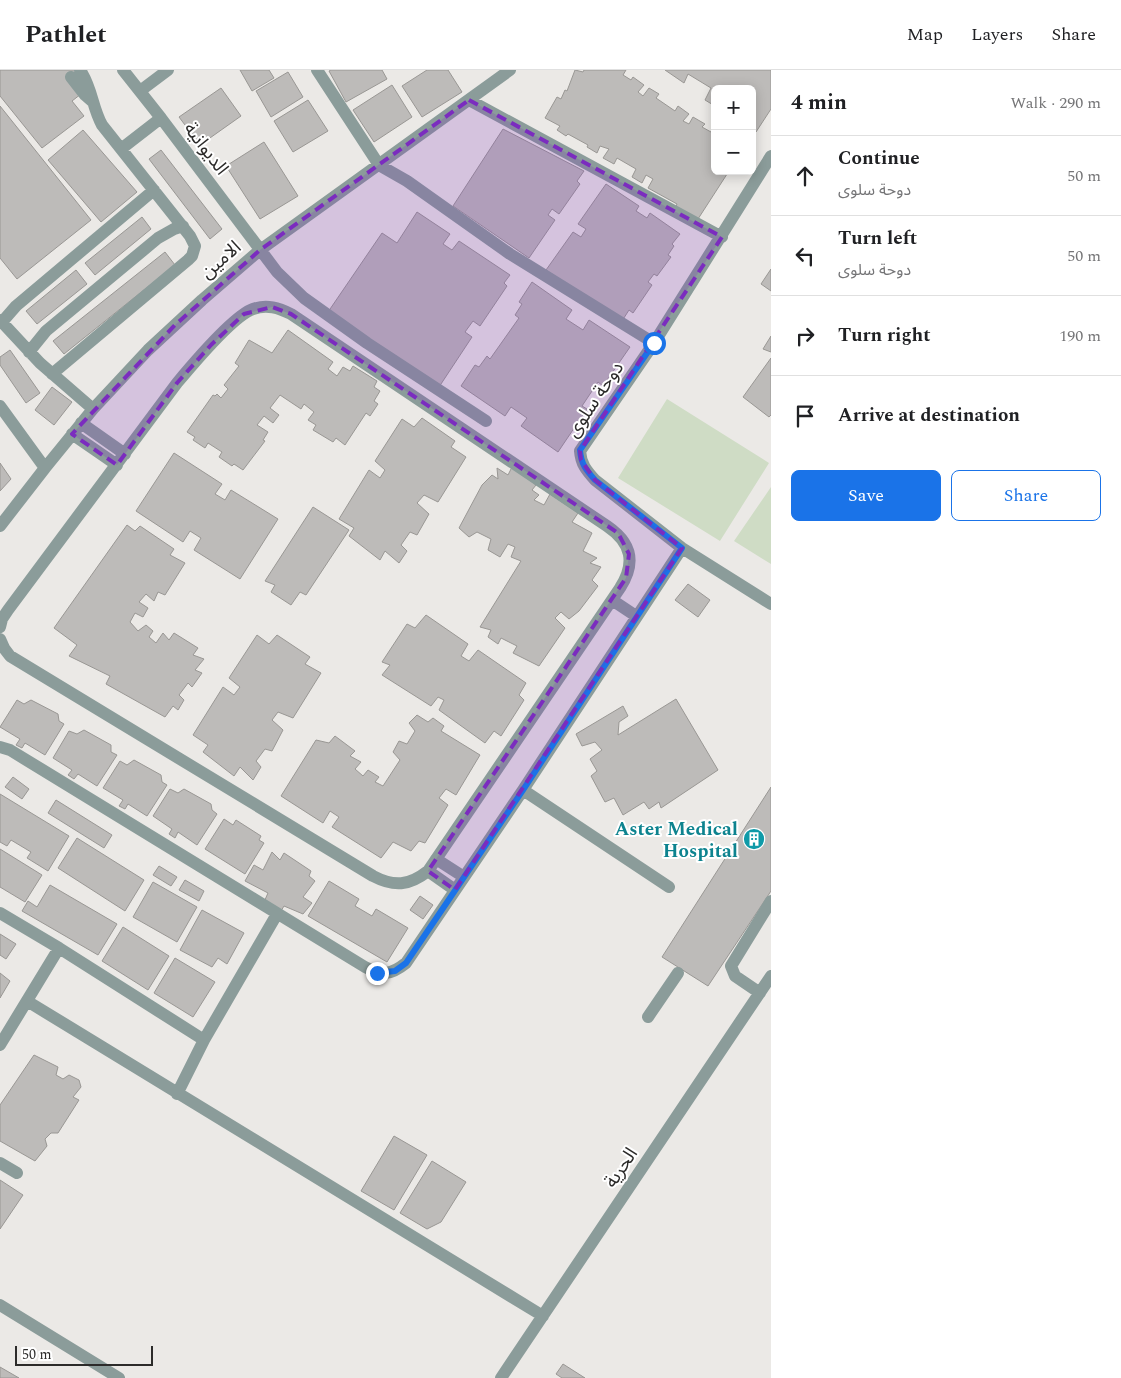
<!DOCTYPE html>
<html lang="en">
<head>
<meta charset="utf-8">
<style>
  body { margin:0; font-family:Spectral,"Noto Sans Arabic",serif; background:#f6f6f6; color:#202124 }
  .controls { position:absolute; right:15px; top:15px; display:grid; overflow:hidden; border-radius:8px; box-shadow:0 2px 12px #0003 }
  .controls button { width:45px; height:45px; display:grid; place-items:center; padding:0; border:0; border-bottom:1px solid #e0e0e0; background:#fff; color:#202124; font:25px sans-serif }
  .scale { position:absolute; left:15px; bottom:12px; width:138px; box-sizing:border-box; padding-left:5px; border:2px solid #2c2b2a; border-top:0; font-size:14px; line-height:18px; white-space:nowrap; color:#2c2b2a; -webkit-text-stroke:4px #fff; paint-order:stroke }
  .stop { position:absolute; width:15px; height:15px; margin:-11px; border:4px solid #1a73e8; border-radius:50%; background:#fff }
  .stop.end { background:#1a73e8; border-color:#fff; box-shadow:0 1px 5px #0008 }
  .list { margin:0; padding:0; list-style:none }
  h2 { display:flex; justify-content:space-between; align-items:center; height:65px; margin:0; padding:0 20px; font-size:21px }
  h2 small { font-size:16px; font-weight:400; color:#757577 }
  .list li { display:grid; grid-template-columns:32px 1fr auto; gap:15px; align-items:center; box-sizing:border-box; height:80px; padding:0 20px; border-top:1px solid #e0e0e0 }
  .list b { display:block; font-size:19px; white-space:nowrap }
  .list p { margin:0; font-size:16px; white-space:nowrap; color:#757577 }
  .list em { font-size:16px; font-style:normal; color:#757577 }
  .actions { display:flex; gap:10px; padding:15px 20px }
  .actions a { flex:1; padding:11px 0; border:1px solid #1a73e8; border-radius:8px; text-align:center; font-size:18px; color:#1a73e8 }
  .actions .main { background:#1a73e8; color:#fff }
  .icon { flex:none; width:28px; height:28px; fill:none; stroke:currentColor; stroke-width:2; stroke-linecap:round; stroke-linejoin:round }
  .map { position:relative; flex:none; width:771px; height:1308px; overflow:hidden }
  header { display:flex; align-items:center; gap:30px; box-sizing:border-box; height:70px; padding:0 25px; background:#fff; border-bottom:1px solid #e0e0e0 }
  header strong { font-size:24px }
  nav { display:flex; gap:28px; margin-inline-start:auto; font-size:18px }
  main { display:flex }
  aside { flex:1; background:#fff }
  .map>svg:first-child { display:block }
  .green { fill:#cfdcc5 }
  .building { fill:#bdbbb9; stroke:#999794 }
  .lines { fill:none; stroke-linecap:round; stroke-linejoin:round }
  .minor { stroke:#8b9c9a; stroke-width:12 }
  .route { stroke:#1a73e8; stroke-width:6 }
  .marked { fill:#7b2cbf; fill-opacity:0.2; stroke:#7b2cbf; stroke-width:4; stroke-dasharray:10 6; stroke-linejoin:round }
  .labels { text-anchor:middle; stroke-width:4; stroke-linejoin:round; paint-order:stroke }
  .street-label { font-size:19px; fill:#2c2b2a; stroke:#fff }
  .culture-label { font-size:19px; font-weight:bold; fill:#0d838f; stroke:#fff; text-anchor:end }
</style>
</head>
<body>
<header>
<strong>Pathlet</strong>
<nav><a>Map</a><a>Layers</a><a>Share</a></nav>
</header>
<main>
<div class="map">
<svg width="771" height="1308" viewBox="0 0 771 1308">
  <rect width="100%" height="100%" fill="#ebe9e6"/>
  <path class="green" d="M667,329L769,393L720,471L618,408Z
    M771,417V494L734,471Z"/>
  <path class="building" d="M0,0H80L81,24L72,31L84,46L42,78L0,26Z
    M240,0H269L274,8L252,21Z
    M331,0H382L387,9L346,32L329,1Z
    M427,0H448L462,22L422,47L402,16Z
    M575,0L583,2L584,0H626L623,5L631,10L633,7L644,15L638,22L643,26L649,18L659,24L656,28L675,41L678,36L689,44L683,51L689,54L693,47L705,54L702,57L711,62L715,58V101H729L698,149L675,139L677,134L648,118L653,109L646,105L642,113L632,107L636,99L617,88L614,94L603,88L609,79L600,76L597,83L587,77L588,75L568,64L566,66L557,60L560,56L545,48L557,27L561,29L565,20L567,21Z
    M665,0H771V39L756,62L752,59V19H715V36L705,30L711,18L688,4L684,13Z
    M288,2L303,27L271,47L256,21Z
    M392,15L412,47L374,72L353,40Z
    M221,18L241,46L200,75L179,47Z
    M308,30L328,61L293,82L274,51Z
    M0,36L91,150L17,209L0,188Z
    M503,59L584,101L577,111L580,114L559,144L552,139L548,145L555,150L529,188L453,136Z
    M83,60L137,122L101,152L48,90Z
    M264,72L298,126L260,149L226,96Z
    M161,80L222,159L210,169L149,89Z
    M606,114L639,136L636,141L647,148L650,143L680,164L672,174L674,176L668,185L671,187L657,206L654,204L648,212L652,215L633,243L629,240L622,251L546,200L573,162L581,167L586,159L578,154Z
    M417,142L450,164L443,174L452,180L459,171L510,205L504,213L507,216L480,256L473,251L465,262L472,267L439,317L328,242L382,163L397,173Z
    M142,147L151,159L95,205L85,193Z
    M165,182L175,195L64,284L53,271Z
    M771,199V221L761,214Z
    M76,200L87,214L37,254L26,241Z
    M532,212L572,240L566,249L583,260L589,250L630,277L603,316L598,312L582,336L587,339L558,382L521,356L527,348L511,337L505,346L461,316L475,295L479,297L487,286L490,289L519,248L515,245L522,234L519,232Z
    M288,260L333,292L328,299L337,306L343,297L350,301L353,296L377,311L374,317L380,321L374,331L378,334L370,346L366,343L345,375L336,368L333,372L313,360L316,355L308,350L314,342L304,334L301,339L280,325L270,338L279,345L273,353L264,346L257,355L268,362L263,370L265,371L243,400L234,394L232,396L219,387L222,382L208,373L205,378L193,370L195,367L187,362L213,325L215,326L217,324L221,328L228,319L224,315L239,296L235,293L249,270L272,283Z
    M771,266V282L763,279Z
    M10,280L40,323L26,333L0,295V287Z
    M771,288V345L769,347L743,327Z
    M52,317L72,332L54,355L35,340Z
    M422,348L455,371L451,377L466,387L438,432L424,425L417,433L429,444L417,465L410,462L401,475L407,481L399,493L385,481L380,490L349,466L354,458L339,449L369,400L380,408L385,400L375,391L402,349L414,357Z
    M174,383L222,414L215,424L225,430L231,420L278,449L240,509L194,480L201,468L190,461L183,472L136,441Z
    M0,393L11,409L0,421Z
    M512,397L536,415L532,420L539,425L534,430L544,435L550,424L578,443L572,452L592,463L583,481L597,488L590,493L601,497L592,510L598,516L579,541L569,549L561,542L555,548L565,558L539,596L513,583L517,576L501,568L498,574L488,567L491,560L480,557L521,491L511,487L515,477L508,474L500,487L488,480L491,469L477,462L469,467L459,458L482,415L492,405L498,409L497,398L508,405Z
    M313,437L349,460L306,525L300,522L291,535L271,522L275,515L265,511Z
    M127,455L135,461L140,456L174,479L170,485L185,493L165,525L158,522L154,531L146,524L139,532L148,538L143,547L135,543L130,552L138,561L146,555L153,561L149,567L156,573L163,563L169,570L174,563L198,578L193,585L204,589L195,600L202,603L192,617L188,613L179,625L184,630L178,640L173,636L165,647L106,614L110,606L69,586L77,575L54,558Z
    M688,514L710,530L698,547L675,530Z
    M426,545L468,574L461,586L469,591L478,580L526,613L519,625L524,630L501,666L494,661L485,673L439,640L444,630L438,627L431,636L382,605L390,595L382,592L407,554L415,558Z
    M257,565L269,574L277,565L310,587L305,594L321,603L293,648L278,642L272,650L283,660L272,681L265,679L256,691L261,697L253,710L240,697L234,706L203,682L208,675L193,665L223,617L234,625L240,617L229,608Z
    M676,629L718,700L661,738L659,732L649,739L644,732L623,745L614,728L605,732L591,706L597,701L590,689L602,680L595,672L582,676L576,664L623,636L628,646L619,652L618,665Z
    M17,630L24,634L31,630L58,644L59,651L64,654L45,685L25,673L22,678L16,675L20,669L0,657Z
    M417,645L428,652L433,648L444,656L441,661L480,685L456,725L446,719L439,728L448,735L425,773L419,771L411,781L393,772L381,788L332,757L339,747L330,741L323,753L281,726L316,670L329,673L335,666L355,681L350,686L361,692L355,699L363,706L368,700L379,707L375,712L383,716L400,690L393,682L399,671L407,674L415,661L409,653Z
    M84,660L111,675V682L117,685L97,716L78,704L74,709L68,705L72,700L53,688L69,661L77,664Z
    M134,690L161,705L162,712L167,715L147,746L128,734L125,739L119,736L123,730L103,718L120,691L127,695Z
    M13,707L29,719L22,729L5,717Z
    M771,717V821L708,916L662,887Z
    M170,719L178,723L184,719L211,734L212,740L217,744L197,775L178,762L175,768L169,764L172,759L153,746Z
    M0,724L69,766L48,801L27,788L31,782L11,770L7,776L0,772Z
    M56,730L112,765L104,778L48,743Z
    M224,749L233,755L236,750L261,766L259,770L264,773L245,804L205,779Z
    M77,768L144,810L125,841L58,798Z
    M0,779L42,805L25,832L0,817Z
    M272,782L280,790L284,783L311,801L309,806L315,811L303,827L312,833L303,844L284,836L281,841L264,832L268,823L245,811L254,795L263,800Z
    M159,796L177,807L171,816L153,805Z
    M185,810L204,821L199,831L179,820Z
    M329,811L359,829L355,836L372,846L376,839L408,858L387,892L308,846Z
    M153,812L197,837L177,872L133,847Z
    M50,815L117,854L98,885L22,841L28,831L37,837Z
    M420,826L433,835L423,849L410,840Z
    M202,840L244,863L227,894L218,888L212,897L180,880Z
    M123,857L169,886L148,920L102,891Z
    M0,864L16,874L6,889L0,885Z
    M175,888L215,912L193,947L154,923Z
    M0,903L10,911L0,928Z
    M34,985L58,997L56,1005L63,1009L69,1005L79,1010L81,1017L73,1027L79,1030L58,1063H51L45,1069L47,1076L35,1091L0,1071V1035Z
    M394,1066L427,1085L394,1140L361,1121Z
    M432,1091L466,1112L441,1152L427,1159L400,1143Z
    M0,1110L23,1125L0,1159Z
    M563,1294L585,1308H562L556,1304Z
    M0,1297L19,1308H0Z"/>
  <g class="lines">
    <path class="minor" d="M123,0L161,48L277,202L304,228L367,273L486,351
      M317,0L379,95L407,111L510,184L654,273
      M71,7L85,25L93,32
      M140,21L168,0
      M469,30L722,167
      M121,79L161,48
      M771,86L654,273L580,381C581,394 586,400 595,410L682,478L771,534
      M0,250L40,293L93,339
      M2,252L16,236L154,120
      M29,282L46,261L158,168L174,159L183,156
      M52,304L188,190L192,186L195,176L190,166L102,55C92,37 92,17 80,0
      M0,336L45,398
      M81,353L125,384
      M72,364L117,395
      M0,456L45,398L93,339L148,280L202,230L260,180L510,0
      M612,530L636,546
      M0,557L2,549L8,540L177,313C192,295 233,246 253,239C267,234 279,238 291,244L607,456C632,473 636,493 620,518L428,801C409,816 394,817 373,806L10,586L4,578L0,569
      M0,677L10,680L365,897C382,906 391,905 406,893L523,720L682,478
      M523,720L669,817
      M436,789L464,807
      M428,801L455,820
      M0,843L59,878L204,970
      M760,923L735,906L731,896L771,831
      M27,931L543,1246
      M648,947L678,903
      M0,975L59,878
      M177,1024L204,970L277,844
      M0,1093L17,1103
      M0,1235L119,1308
      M501,1308L771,906"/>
  </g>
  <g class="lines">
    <path class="route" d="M377,903L395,901L406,893L523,720L682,478L595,410C586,400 581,394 580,380L654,273"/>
  </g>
  <path class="marked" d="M469,30L722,167L580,381L581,390L595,410L682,478L455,820L428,801L626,508L629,484L618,463L291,244L272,237L244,244L211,275L177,313L117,395L72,364L175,255L260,180Z"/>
  <defs>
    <g id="building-disc" transform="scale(1.125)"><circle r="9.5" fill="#0f9aa8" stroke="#fff"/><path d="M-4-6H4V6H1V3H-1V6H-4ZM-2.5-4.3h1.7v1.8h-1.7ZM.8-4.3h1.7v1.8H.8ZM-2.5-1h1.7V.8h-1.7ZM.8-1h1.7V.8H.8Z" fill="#fff"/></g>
  </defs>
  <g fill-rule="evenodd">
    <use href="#building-disc" x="754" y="769"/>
  </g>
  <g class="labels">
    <g class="street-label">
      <text transform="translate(207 78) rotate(53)" y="7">الديوانية</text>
      <text transform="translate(220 189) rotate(-41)" y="7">الامين</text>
      <text transform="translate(594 329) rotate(-56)" y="7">دوحة سلوى</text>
      <text transform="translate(620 1097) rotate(-56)" y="7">الحرية</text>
    </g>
    <g class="culture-label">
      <text x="738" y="765">Aster Medical<tspan x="738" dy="22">Hospital</tspan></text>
    </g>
  </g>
</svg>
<div class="controls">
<button>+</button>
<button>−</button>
</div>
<div class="scale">50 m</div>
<div class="stop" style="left:654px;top:273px"></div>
<div class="stop end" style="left:377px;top:903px"></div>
</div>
<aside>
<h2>4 min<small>Walk · 290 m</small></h2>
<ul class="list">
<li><svg class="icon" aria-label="ahead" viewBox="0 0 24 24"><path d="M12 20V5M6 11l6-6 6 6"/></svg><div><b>Continue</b><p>دوحة سلوى</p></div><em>50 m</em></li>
<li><svg class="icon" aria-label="left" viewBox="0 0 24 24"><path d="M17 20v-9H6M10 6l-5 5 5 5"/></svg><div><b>Turn left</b><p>دوحة سلوى</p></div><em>50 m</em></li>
<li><svg class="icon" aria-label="right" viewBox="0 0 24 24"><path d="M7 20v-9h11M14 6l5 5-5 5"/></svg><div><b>Turn right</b></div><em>190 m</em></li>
<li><svg class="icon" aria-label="arrive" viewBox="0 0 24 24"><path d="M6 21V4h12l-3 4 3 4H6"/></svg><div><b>Arrive at destination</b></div></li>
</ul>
<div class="actions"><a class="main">Save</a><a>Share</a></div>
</aside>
</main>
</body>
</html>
